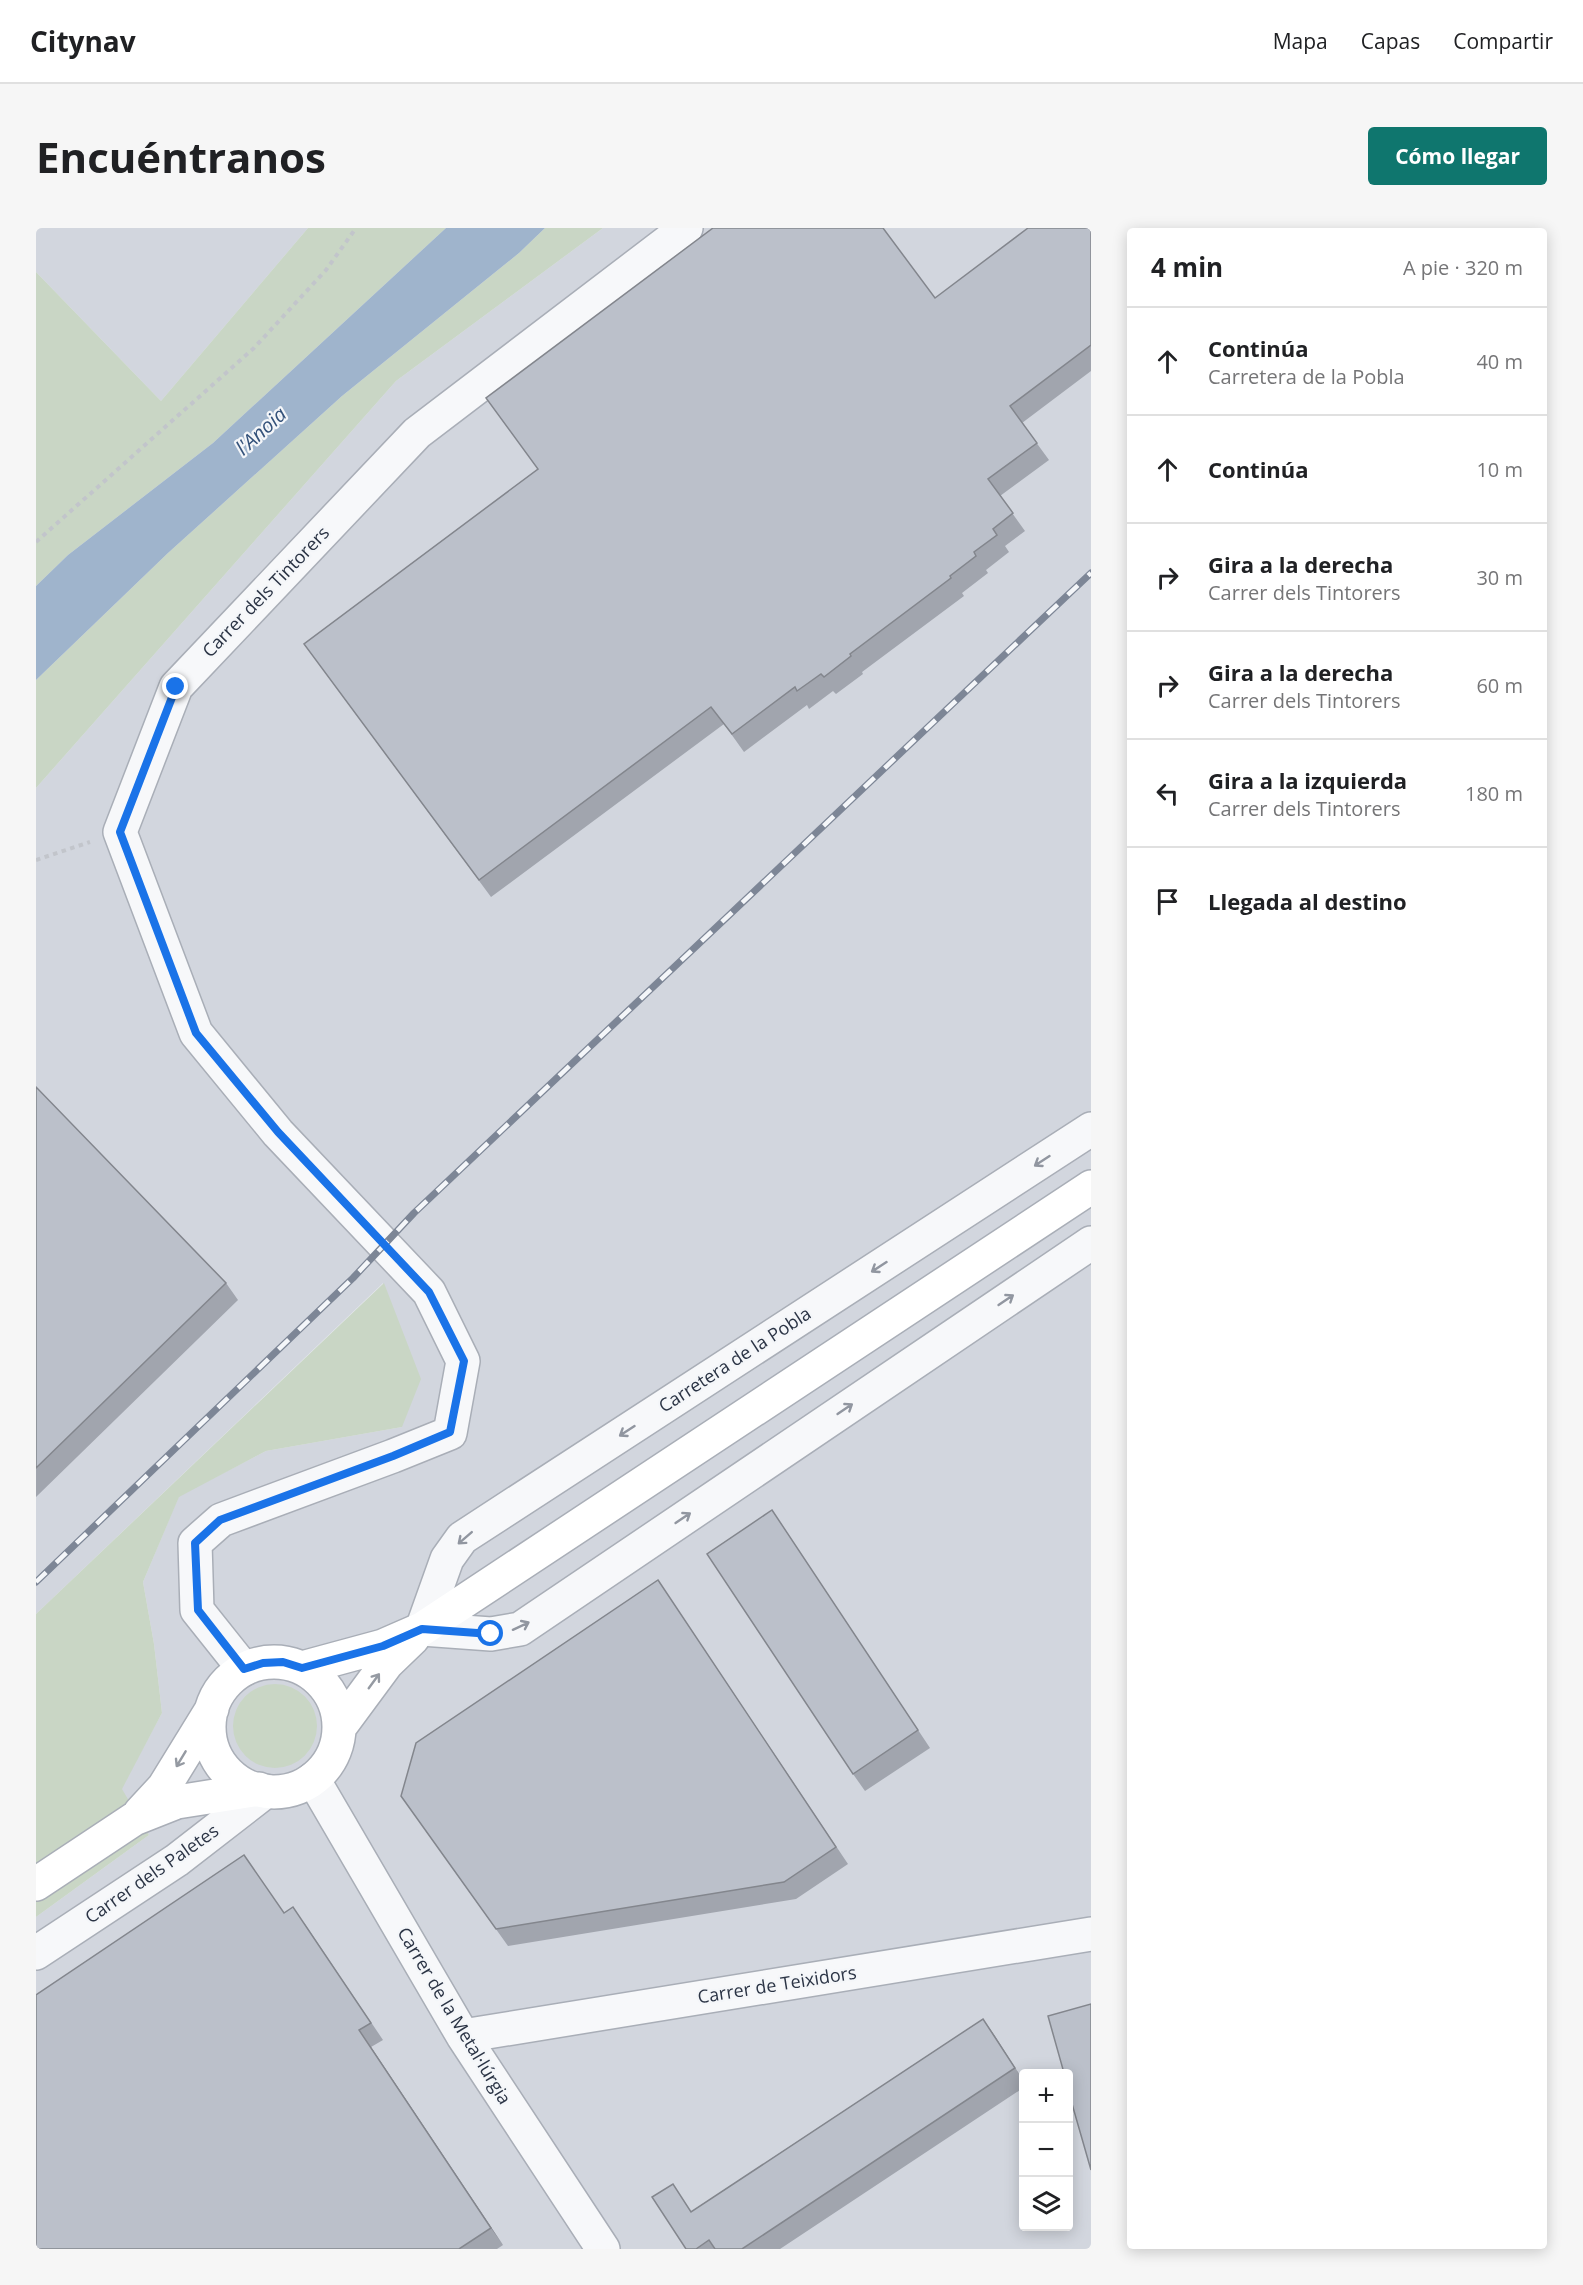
<!DOCTYPE html>
<html lang="es">
<head>
<meta charset="utf-8">
<style>
  body { margin:0; font-family:"Open Sans",sans-serif; background:#f6f6f6; color:#202124 }
  .controls { position:absolute; right:18px; bottom:18px; display:grid; overflow:hidden; border-radius:6px; box-shadow:0 3px 15px #0003 }
  .controls button { width:54px; height:54px; display:grid; place-items:center; padding:0; border:0; border-bottom:2px solid #e0e0e0; background:#fff; color:#202124; font:30px sans-serif }
  .stop { position:absolute; width:18px; height:18px; margin:-14px; border:4px solid #1a73e8; border-radius:50%; background:#fff }
  .stop.end { background:#1a73e8; border-color:#fff; box-shadow:0 2px 6px #0008 }
  .list { margin:0; padding:0; list-style:none }
  h2 { display:flex; justify-content:space-between; align-items:center; height:78px; margin:0; padding:0 24px; font-size:26px }
  h2 small { font-size:20px; font-weight:400; color:#757577 }
  .list li { display:grid; grid-template-columns:39px 1fr auto; gap:18px; align-items:center; box-sizing:border-box; height:108px; padding:0 24px; border-top:2px solid #e0e0e0 }
  .list b { display:block; font-size:22px; white-space:nowrap }
  .list p { margin:0; font-size:20px; white-space:nowrap; color:#757577 }
  .list em { font-size:20px; font-style:normal; color:#757577 }
  .icon { flex:none; width:33px; height:33px; fill:none; stroke:currentColor; stroke-width:2; stroke-linecap:round; stroke-linejoin:round }
  .map { position:relative; flex:none; width:1055px; height:2021px; overflow:hidden; border-radius:6px }
  header { display:flex; align-items:center; gap:36px; box-sizing:border-box; height:84px; padding:0 30px; background:#fff; border-bottom:2px solid #e0e0e0 }
  header strong { font-size:28px }
  nav { display:flex; gap:33px; margin-inline-start:auto; font-size:21px }
  .intro { display:flex; align-items:center; justify-content:space-between; box-sizing:border-box; height:144px; padding:0 36px }
  h1 { margin:0; font-size:42px }
  .button { padding:15px 27px; border-radius:6px; background:#0f766e; color:#fff; font-size:21px; font-weight:700 }
  main { display:flex; gap:36px; padding:0 36px }
  aside { flex:1; background:#fff; border-radius:6px; box-shadow:0 3px 15px #0003 }
  .map>svg:first-child { display:block }
  .built { fill:#d2d6de; fill-rule:evenodd }
  .green { fill:#c9d6c5 }
  .water { fill:#9fb4cc }
  .lines { fill:none; stroke-linecap:round; stroke-linejoin:round }
  .street-casing { stroke:#a9aeb7; stroke-width:36 }
  .secondary-casing { stroke:#a9aeb7; stroke-width:36 }
  .path { stroke:#c2c5cb; stroke-width:4; stroke-dasharray:4.5 4.5; stroke-linecap:butt }
  .street { stroke:#f7f8fa; stroke-width:33 }
  .secondary { stroke:#fff; stroke-width:33 }
  .rail-casing { stroke:#7d8696; stroke-width:7 }
  .rail { stroke:#f4f6f9; stroke-width:4.5; stroke-dasharray:14; stroke-linecap:butt }
  .wall { fill:#a1a5ae }
  .shaded-wall { fill:#83868d }
  .building { fill:#bbc0ca; stroke:#83868d; stroke-width:1.5 }
  .oneway { stroke:#9196a0 }
  .oneway2 { stroke:#959aa2 }
  .route { stroke:#1a73e8; stroke-width:8 }
  .labels { text-anchor:middle; stroke-width:4.5; stroke-linejoin:round; paint-order:stroke }
  .street-label { font-size:18px; fill:#2b3445; stroke:#f4f6f9 }
  .water-label { font-size:20px; font-style:italic; fill:#34527a; stroke:#f4f6f9 }
</style>
</head>
<body>
<header>
<strong>Citynav</strong>
<nav><a>Mapa</a><a>Capas</a><a>Compartir</a></nav>
</header>
<div class="intro"><h1>Encuéntranos</h1><a class="button">Cómo llegar</a></div>
<main>
<div class="map">
<svg width="1055" height="2021" viewBox="0 0 1055 2021">
  <rect width="100%" height="100%" fill="#e4e7ec"/>
  <path class="built" d="M0,0H272L125,173L0,44Z
    M567,0H1055V2021H0V1689L113,1607L85,1561L126,1485L118,1416L107,1354L143,1268L230,1223L366,1199L347,1055L0,1386V560L360,153ZM987,1846H1032V1998H987Z"/>
  <path class="green" d="M272,0H410L177,215L32,327L0,358V44L125,173Z
    M509,0H567L360,153L0,560V452L132,325L306,168L483,25Z
    M348,1055L385,1151L366,1199L230,1223L143,1269L107,1354L118,1416L126,1485L86,1561L113,1607L0,1689V1386Z
    M197 1498a42 42 0 1 1 84 0a42 42 0 1 1-84 0Z"/>
  <path class="water" d="M410,0H509L483,25L306,168L132,325L0,452V358L32,327L177,215Z"/>
  <g class="lines">
    <g class="street-casing">
      <path id="street" d="M1055,901L426,1310L411,1331L386,1401L455,1406L484,1401L1055,1015
        M208,1441L161,1382L159,1315L185,1292L357,1228L414,1205L427,1133L393,1064L242,905L160,805L84,604L140,459L381,205L650,0
        M277,1551L427,1808L567,2021
        M0,1725L141,1632L230,1563
        M427,1808L1055,1706"/>
    </g>
    <g class="secondary-casing">
      <path id="secondary" d="M173 1499a65 65 0 1 1 130 0a65 65 0 1 1-130 0Z
        M266,1440L347,1418L386,1401L1055,959
        M303,1500L351,1435L377,1410
        M104,1585L128,1559L176,1481
        M0,1656L98,1591L141,1574L223,1561"/>
    </g>
    <path class="path" d="M0,314L218,120L290,42L320,0
      M0,632L54,614"/>
    <use href="#street" class="street"/>
    <use href="#secondary" class="secondary"/>
    <g class="rail-casing">
      <path id="rail" d="M0,1354L317,1050L378,985L1055,345"/>
    </g>
    <use href="#rail" class="rail"/>
  </g>
  <path class="wall" d="M1055,0V143L986,195L1013,232L964,268L989,303L969,318L973,324L950,342L952,345L926,365L928,368L826,444L827,446L800,466L797,463L773,481L771,477L708,524L688,496L455,669L268,416L502,241L450,170L899,70Z
    M0,859L190,1055L202,1072L0,1269Z
    M736,1282L894,1520L829,1563L817,1546Z
    M622,1352L812,1636L760,1671L472,1718L365,1568Z
    M248,1685L269,1696L347,1812L335,1819L467,2017L461,2021H0Z
    M947,1791L987,1852V1860L744,2021H650L656,1983Z"/>
  <path class="shaded-wall" d="M947,1791L959,1808L987,1852L979,1840Z
    M323,1802L335,1819L467,2017L455,2000Z"/>
  <path class="building" d="M677,0H847L899,70L992,0H1055V117L974,178L1001,215L952,251L977,285L957,301L961,307L938,324L940,328L914,348L915,350L814,426L815,428L788,449L785,446L761,463L759,459L696,506L675,479L443,652L268,416L502,241L450,170Z
    M0,859L190,1055L0,1240Z
    M736,1282L882,1502L817,1546L671,1326Z
    M622,1352L800,1619L748,1654L460,1701L365,1568L380,1515Z
    M208,1627L248,1685L257,1679L335,1795L323,1802L455,2000L423,2021H0V1767Z
    M1055,1776V1942L1032,1862V1845H1028L1012,1788Z
    M947,1791L979,1840L706,2021H679L673,2012L660,2021H650L616,1969L637,1956L655,1984Z"/>
  <defs><path id="oneway-shaft" d="M-6 0H5M1.5-3L5.5 0L1.5 3" fill="none" stroke-width="1.6" stroke-linecap="round" stroke-linejoin="round" transform="scale(1.5)"/></defs>
  <g class="oneway">
    <use href="#oneway-shaft" transform="translate(1006 933) rotate(147)"/>
    <use href="#oneway-shaft" transform="translate(843 1039) rotate(147)"/>
    <use href="#oneway-shaft" transform="translate(970 1072) rotate(-34)"/>
    <use href="#oneway-shaft" transform="translate(809 1181) rotate(-34)"/>
    <use href="#oneway-shaft" transform="translate(591 1203) rotate(147)"/>
    <use href="#oneway-shaft" transform="translate(647 1290) rotate(-34)"/>
    <use href="#oneway-shaft" transform="translate(429 1310) rotate(139)"/>
    <use href="#oneway-shaft" transform="translate(485 1398) rotate(-25)"/>
  </g>
  <g class="oneway2">
    <use href="#oneway-shaft" transform="translate(338 1453) rotate(-54)"/>
    <use href="#oneway-shaft" transform="translate(145 1531) rotate(121)"/>
  </g>
  <g class="lines">
    <path class="route" d="M140,459L84,604L160,805L242,904L393,1064L428,1133L414,1204L357,1228L184,1292L159,1315L162,1382L208,1441L227,1435L247,1434L266,1440L347,1418L386,1401L455,1406"/>
  </g>
  <g class="labels">
    <g class="street-label">
      <text transform="translate(230 364) rotate(-46)" y="6">Carrer dels Tintorers</text>
      <text transform="translate(699 1132) rotate(-33)" y="6">Carretera de la Pobla</text>
      <text transform="translate(116 1646) rotate(-35)" y="6">Carrer dels Paletes</text>
      <text transform="translate(741 1757) rotate(-9)" y="6">Carrer de Teixidors</text>
      <text transform="translate(418 1788) rotate(59)" y="6">Carrer de la Metal·lúrgia</text>
    </g>
    <g class="water-label">
      <text transform="translate(225 203) rotate(-42)" y="7">l'Anoia</text>
    </g>
  </g>
</svg>
<div class="controls">
<button>+</button>
<button>−</button>
<button><svg class="icon" aria-label="layers" viewBox="0 0 24 24"><path d="M12 4l9 5-9 5-9-5zM3 14l9 5 9-5"/></svg></button>
</div>
<div class="stop" style="left:455px;top:1406px"></div>
<div class="stop end" style="left:140px;top:459px"></div>
</div>
<aside>
<h2>4 min<small>A pie · 320 m</small></h2>
<ul class="list">
<li><svg class="icon" aria-label="ahead" viewBox="0 0 24 24"><path d="M12 20V5M6 11l6-6 6 6"/></svg><div><b>Continúa</b><p>Carretera de la Pobla</p></div><em>40 m</em></li>
<li><svg class="icon" aria-label="ahead" viewBox="0 0 24 24"><path d="M12 20V5M6 11l6-6 6 6"/></svg><div><b>Continúa</b></div><em>10 m</em></li>
<li><svg class="icon" aria-label="right" viewBox="0 0 24 24"><path d="M7 20v-9h11M14 6l5 5-5 5"/></svg><div><b>Gira a la derecha</b><p>Carrer dels Tintorers</p></div><em>30 m</em></li>
<li><svg class="icon" aria-label="right" viewBox="0 0 24 24"><path d="M7 20v-9h11M14 6l5 5-5 5"/></svg><div><b>Gira a la derecha</b><p>Carrer dels Tintorers</p></div><em>60 m</em></li>
<li><svg class="icon" aria-label="left" viewBox="0 0 24 24"><path d="M17 20v-9H6M10 6l-5 5 5 5"/></svg><div><b>Gira a la izquierda</b><p>Carrer dels Tintorers</p></div><em>180 m</em></li>
<li><svg class="icon" aria-label="arrive" viewBox="0 0 24 24"><path d="M6 21V4h12l-3 4 3 4H6"/></svg><div><b>Llegada al destino</b></div></li>
</ul>
</aside>
</main>
</body>
</html>
